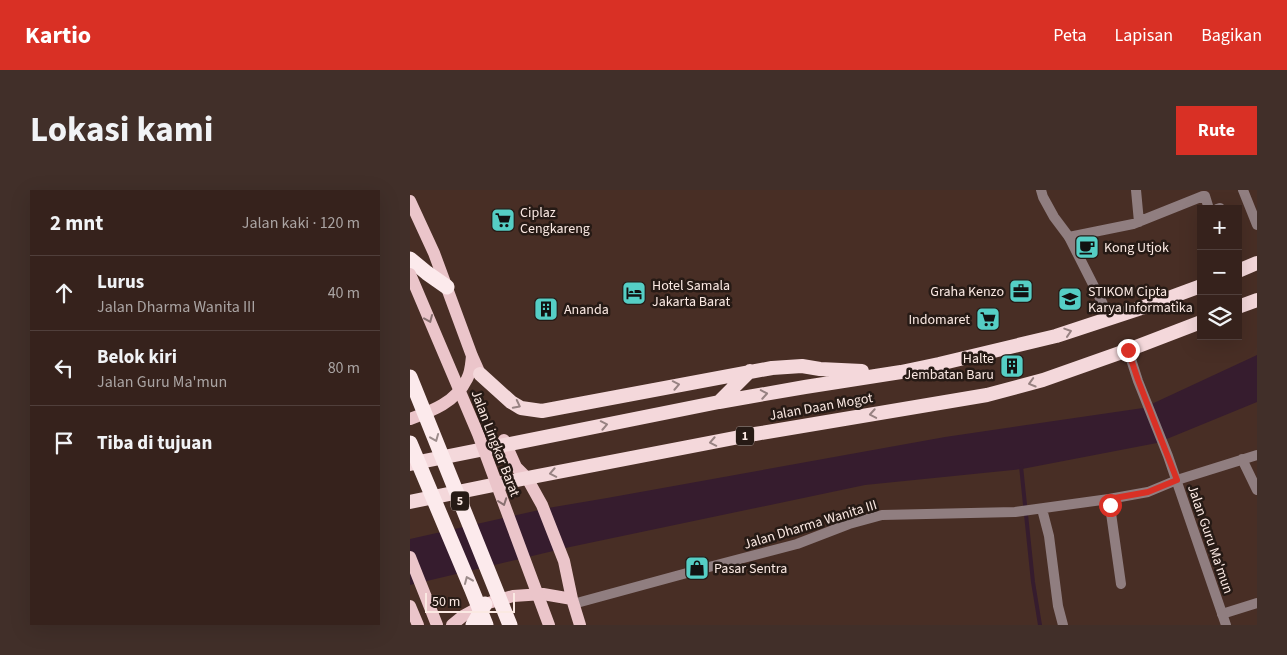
<!DOCTYPE html>
<html lang="id">
<head>
<meta charset="utf-8">
<style>
  body { margin:0; font-family:"Source Sans 3",sans-serif; background:#412f29; color:#f1f3f6 }
  .controls { position:absolute; right:15px; top:15px; display:grid; overflow:hidden; border-radius:0px; box-shadow:0 5px 20px #0002 }
  .controls button { width:45px; height:45px; display:grid; place-items:center; padding:0; border:0; border-bottom:1px solid #503f3b; background:#36221c; color:#f1f3f6; font:25px sans-serif }
  .scale { position:absolute; left:15px; bottom:12px; width:90px; box-sizing:border-box; padding-left:5px; border:2px solid #fbe9e3; border-top:0; font-size:14px; line-height:18px; white-space:nowrap; color:#fbe9e3; -webkit-text-stroke:4px #261a15; paint-order:stroke }
  .stop { position:absolute; width:15px; height:15px; margin:-11px; border:4px solid #d93025; border-radius:50%; background:#fff }
  .stop.end { background:#d93025; border-color:#fff; box-shadow:0 1px 5px #0008 }
  .list { margin:0; padding:0; list-style:none }
  h2 { display:flex; justify-content:space-between; align-items:center; height:65px; margin:0; padding:0 20px; font-size:21px }
  h2 small { font-size:16px; font-weight:400; color:#aaa4a3 }
  .list li { display:grid; grid-template-columns:32px 1fr auto; gap:15px; align-items:center; box-sizing:border-box; height:75px; padding:0 20px; border-top:1px solid #503f3b }
  .list b { display:block; font-size:19px; white-space:nowrap }
  .list p { margin:0; font-size:16px; white-space:nowrap; color:#aaa4a3 }
  .list em { font-size:16px; font-style:normal; color:#aaa4a3 }
  .icon { flex:none; width:28px; height:28px; fill:none; stroke:currentColor; stroke-width:2; stroke-linecap:round; stroke-linejoin:round }
  .map { position:relative; flex:none; width:847px; height:435px; overflow:hidden; border-radius:0px }
  header { display:flex; align-items:center; gap:30px; box-sizing:border-box; height:70px; padding:0 25px; background:#d93025; color:#fff }
  header strong { font-size:24px }
  nav { display:flex; gap:28px; margin-inline-start:auto; font-size:18px }
  .intro { display:flex; align-items:center; justify-content:space-between; box-sizing:border-box; height:120px; padding:0 30px }
  h1 { margin:0; font-size:35px }
  .button { padding:12px 22px; border-radius:0px; background:#d93025; color:#fff; font-size:18px; font-weight:700 }
  main { display:flex; gap:30px; padding:0 30px }
  aside { flex:1; background:#36221c; border-radius:0px; box-shadow:0 5px 20px #0002 }
  .map>svg:first-child { display:block }
  .water { fill:#361c2e }
  .lines { fill:none; stroke-linecap:round; stroke-linejoin:round }
  .stream { stroke:#361c2e; stroke-width:4 }
  .minor { stroke:#907e80; stroke-width:10 }
  .tertiary { stroke:#907e80; stroke-width:10 }
  .primary { stroke:#ebc5ca; stroke-width:12 }
  .trunk { stroke:#f4d8db; stroke-width:14 }
  .motorway { stroke:#fceaec; stroke-width:15 }
  .primary-bridge { stroke:#ebc5ca; stroke-width:12 }
  .motorway-bridge { stroke:#fceaec; stroke-width:15 }
  .oneway { stroke:#887070 }
  .oneway2 { stroke:#978282 }
  .oneway3 { stroke:#9c8c8b }
  .route { stroke:#d93025; stroke-width:6 }
  .labels { text-anchor:middle; stroke-width:5; stroke-linejoin:round; paint-order:stroke }
  .shield { fill:#261a15; stroke:#bbaba5; stroke-width:1 }
  .shield-label { font-size:12px; font-weight:bold; fill:#fbe9e3 }
  .poi-label { font-size:14px; fill:#fbe9e3; stroke:#261a15; text-anchor:start }
  .street-label { font-size:14px; fill:#fbe9e3; stroke:#261a15 }
</style>
</head>
<body>
<header>
<strong>Kartio</strong>
<nav><a>Peta</a><a>Lapisan</a><a>Bagikan</a></nav>
</header>
<div class="intro"><h1>Lokasi kami</h1><a class="button">Rute</a></div>
<main>
<aside>
<h2>2 mnt<small>Jalan kaki · 120 m</small></h2>
<ul class="list">
<li><svg class="icon" aria-label="ahead" viewBox="0 0 24 24"><path d="M12 20V5M6 11l6-6 6 6"/></svg><div><b>Lurus</b><p>Jalan Dharma Wanita III</p></div><em>40 m</em></li>
<li><svg class="icon" aria-label="left" viewBox="0 0 24 24"><path d="M17 20v-9H6M10 6l-5 5 5 5"/></svg><div><b>Belok kiri</b><p>Jalan Guru Ma'mun</p></div><em>80 m</em></li>
<li><svg class="icon" aria-label="arrive" viewBox="0 0 24 24"><path d="M6 21V4h12l-3 4 3 4H6"/></svg><div><b>Tiba di tujuan</b></div></li>
</ul>
</aside>
<div class="map">
<svg width="847" height="435" viewBox="0 0 847 435">
  <rect width="100%" height="100%" fill="#482e25"/>
  <path class="water" d="M847,165V212L747,253L612,279L455,295L160,357L0,395V349L138,318L197,308L535,247L733,218Z"/>
  <g class="lines">
    <path class="stream" d="M611,276L623,392L630,435"/>
    <path class="minor" d="M726,0L729,32
      M833,0L847,35
      M807,19L810,18
      M659,47L723,34L793,6H795L799,19
      M832,269L847,300
      M699,309L711,394
      M632,319L639,346L648,416L653,435
      M163,414L299,377L387,354L439,334L472,325L605,322L699,309L738,302L767,290L847,265
      M812,424L847,413"/>
    <path class="tertiary" d="M631,0L633,7L644,27L659,47L700,128
      M718,160L728,191L758,266L816,435"/>
    <path class="primary" d="M0,11L24,63L62,166L70,184
      M0,229C22,221 46,212 57,189C61,182 61,174 62,166
      M94,250L106,277L117,288L132,315L154,371L162,409L170,435
      M0,367L27,435
      M0,416L8,435
      M42,435L53,426L75,414L103,406L133,404L162,409"/>
    <path class="trunk" d="M828,81L847,73
      M828,117L847,110
      M70,184L101,212L111,218L132,221L362,178L392,176L410,179L452,181
      M309,212L340,181
      M0,274L309,212L395,197L491,182L529,174L646,146L734,117L791,96
      M0,312L117,288L345,244L577,205L633,190L718,160L791,132"/>
    <path class="motorway" d="M0,69L17,83L37,97
      M63,435L75,414"/>
    <path class="primary-bridge" d="M0,84L68,244L139,435"/>
    <path class="motorway-bridge" d="M0,187L100,435
      M0,253L62,400L76,435"/>
  </g>
  <defs><path id="oneway-chevron" d="M-2-3.5L2.5 0L-2 3.5" fill="none" stroke-width="1.6" stroke-linecap="round" stroke-linejoin="round" transform="scale(1.25)"/></defs>
  <g class="oneway">
    <use href="#oneway-chevron" transform="translate(19 129) rotate(67)"/>
    <use href="#oneway-chevron" transform="translate(93 312) rotate(70)"/>
  </g>
  <g class="oneway2">
    <use href="#oneway-chevron" transform="translate(658 142) rotate(-18)"/>
    <use href="#oneway-chevron" transform="translate(622 193) rotate(164)"/>
    <use href="#oneway-chevron" transform="translate(266 195) rotate(-11)"/>
    <use href="#oneway-chevron" transform="translate(354 204) rotate(-10)"/>
    <use href="#oneway-chevron" transform="translate(107 215) rotate(27)"/>
    <use href="#oneway-chevron" transform="translate(463 224) rotate(170)"/>
    <use href="#oneway-chevron" transform="translate(194 235) rotate(-11)"/>
    <use href="#oneway-chevron" transform="translate(303 252) rotate(169)"/>
    <use href="#oneway-chevron" transform="translate(143 283) rotate(169)"/>
  </g>
  <g class="oneway3">
    <use href="#oneway-chevron" transform="translate(25 248) rotate(68)"/>
    <use href="#oneway-chevron" transform="translate(58 390) rotate(-113)"/>
  </g>
  <g class="lines">
    <path class="route" d="M700,315L699,309L738,302L767,290L728,190L718,160"/>
  </g>
  <defs>
    <g id="supermarket-square" transform="scale(1.25)"><rect x="-9" y="-9" width="18" height="18" rx="4" fill="#55cec5" stroke="#261a15"/><path d="M-6-5.5h2.5l.6 2H6L4.5 2H-2.5L-4.4-4H-6ZM-1.5 3.2a1.3 1.3 0 1 0 .1 0ZM3 3.2a1.3 1.3 0 1 0 .1 0Z" fill="#111"/></g>
    <g id="cafe-square" transform="scale(1.25)"><rect x="-9" y="-9" width="18" height="18" rx="4" fill="#55cec5" stroke="#261a15"/><path d="M-5.5-4.5H6V0H3Q3 3.5 0 3.5H-2.5Q-5.5 3.5-5.5 0ZM3-3.2v2h1.7v-2ZM-6 4.5H4V6H-6Z" fill="#111"/></g>
    <g id="office-square" transform="scale(1.25)"><rect x="-9" y="-9" width="18" height="18" rx="4" fill="#55cec5" stroke="#261a15"/><path d="M-6-3h4V-5.5h4V-3h4V5H-6ZM-1-4.5V-3h2v-1.5ZM-6 0V1H6V0Z" fill="#111"/></g>
    <g id="hotel-square" transform="scale(1.25)"><rect x="-9" y="-9" width="18" height="18" rx="4" fill="#55cec5" stroke="#261a15"/><path d="M-6-4.5h1.5V1H6V5H4.5V3h-9V5H-6ZM-4 0a1.8 1.8 0 1 1 3.6 0ZM.5 0V-2.5h3Q6-2.5 6 0Z" fill="#111"/></g>
    <g id="university-square" transform="scale(1.25)"><rect x="-9" y="-9" width="18" height="18" rx="4" fill="#55cec5" stroke="#261a15"/><path d="M0-5L7-2L0 1L-7-2ZM-4 1L0 2.5L4 1V4Q0 6-4 4Z" fill="#111"/></g>
    <g id="building-square" transform="scale(1.25)"><rect x="-9" y="-9" width="18" height="18" rx="4" fill="#55cec5" stroke="#261a15"/><path d="M-4-6H4V6H1V3H-1V6H-4ZM-2.5-4.3h1.7v1.8h-1.7ZM.8-4.3h1.7v1.8H.8ZM-2.5-1h1.7V.8h-1.7ZM.8-1h1.7V.8H.8Z" fill="#111"/></g>
    <g id="shop-square" transform="scale(1.25)"><rect x="-9" y="-9" width="18" height="18" rx="4" fill="#55cec5" stroke="#261a15"/><path d="M-5-2.5h2.3a2.7 3.5 0 0 1 5.4 0H5L5.5 6h-11ZM-1.5-2.5h3a1.5 2.3 0 0 0-3 0Z" fill="#111"/></g>
  </defs>
  <g fill-rule="evenodd">
    <use href="#supermarket-square" x="93" y="30"/>
    <use href="#cafe-square" x="677" y="57"/>
    <use href="#office-square" x="611" y="101"/>
    <use href="#hotel-square" x="224" y="103"/>
    <use href="#university-square" x="660" y="109"/>
    <use href="#building-square" x="136" y="119"/>
    <use href="#supermarket-square" x="578" y="129"/>
    <use href="#building-square" x="602" y="176"/>
    <use href="#shop-square" x="287" y="378"/>
  </g>
  <g class="labels">
    <g class="shield">
      <rect x="326" y="236.5" width="18" height="19" rx="4"/>
      <rect x="41" y="301.5" width="18" height="19" rx="4"/>
    </g>
    <g class="shield-label">
      <text x="335" y="250">1</text>
      <text x="50" y="315">5</text>
    </g>
    <g class="poi-label">
      <text x="110" y="27">Ciplaz<tspan x="110" dy="16">Cengkareng</tspan></text>
      <text x="694" y="62">Kong Utjok</text>
      <text x="242" y="100">Hotel Samala<tspan x="242" dy="16">Jakarta Barat</tspan></text>
      <text x="594" y="106" text-anchor="end">Graha Kenzo</text>
      <text x="678" y="106">STIKOM Cipta<tspan x="678" dy="16">Karya Informatika</tspan></text>
      <text x="154" y="124">Ananda</text>
      <text x="560" y="134" text-anchor="end">Indomaret</text>
      <text x="584" y="173" text-anchor="end">Halte<tspan x="584" dy="16">Jembatan Baru</tspan></text>
      <text x="304" y="383">Pasar Sentra</text>
    </g>
    <g class="street-label">
      <text transform="translate(411 216) rotate(-10)" y="5">Jalan Daan Mogot</text>
      <text transform="translate(86 253) rotate(69)" y="5">Jalan Lingkar Barat</text>
      <text transform="translate(400 334) rotate(-17)" y="5">Jalan Dharma Wanita III</text>
      <text transform="translate(801 349) rotate(71)" y="5">Jalan Guru Ma'mun</text>
    </g>
  </g>
</svg>
<div class="controls">
<button>+</button>
<button>−</button>
<button><svg class="icon" aria-label="layers" viewBox="0 0 24 24"><path d="M12 4l9 5-9 5-9-5zM3 14l9 5 9-5"/></svg></button>
</div>
<div class="scale">50 m</div>
<div class="stop" style="left:700px;top:315px"></div>
<div class="stop end" style="left:718px;top:160px"></div>
</div>
</main>
</body>
</html>
